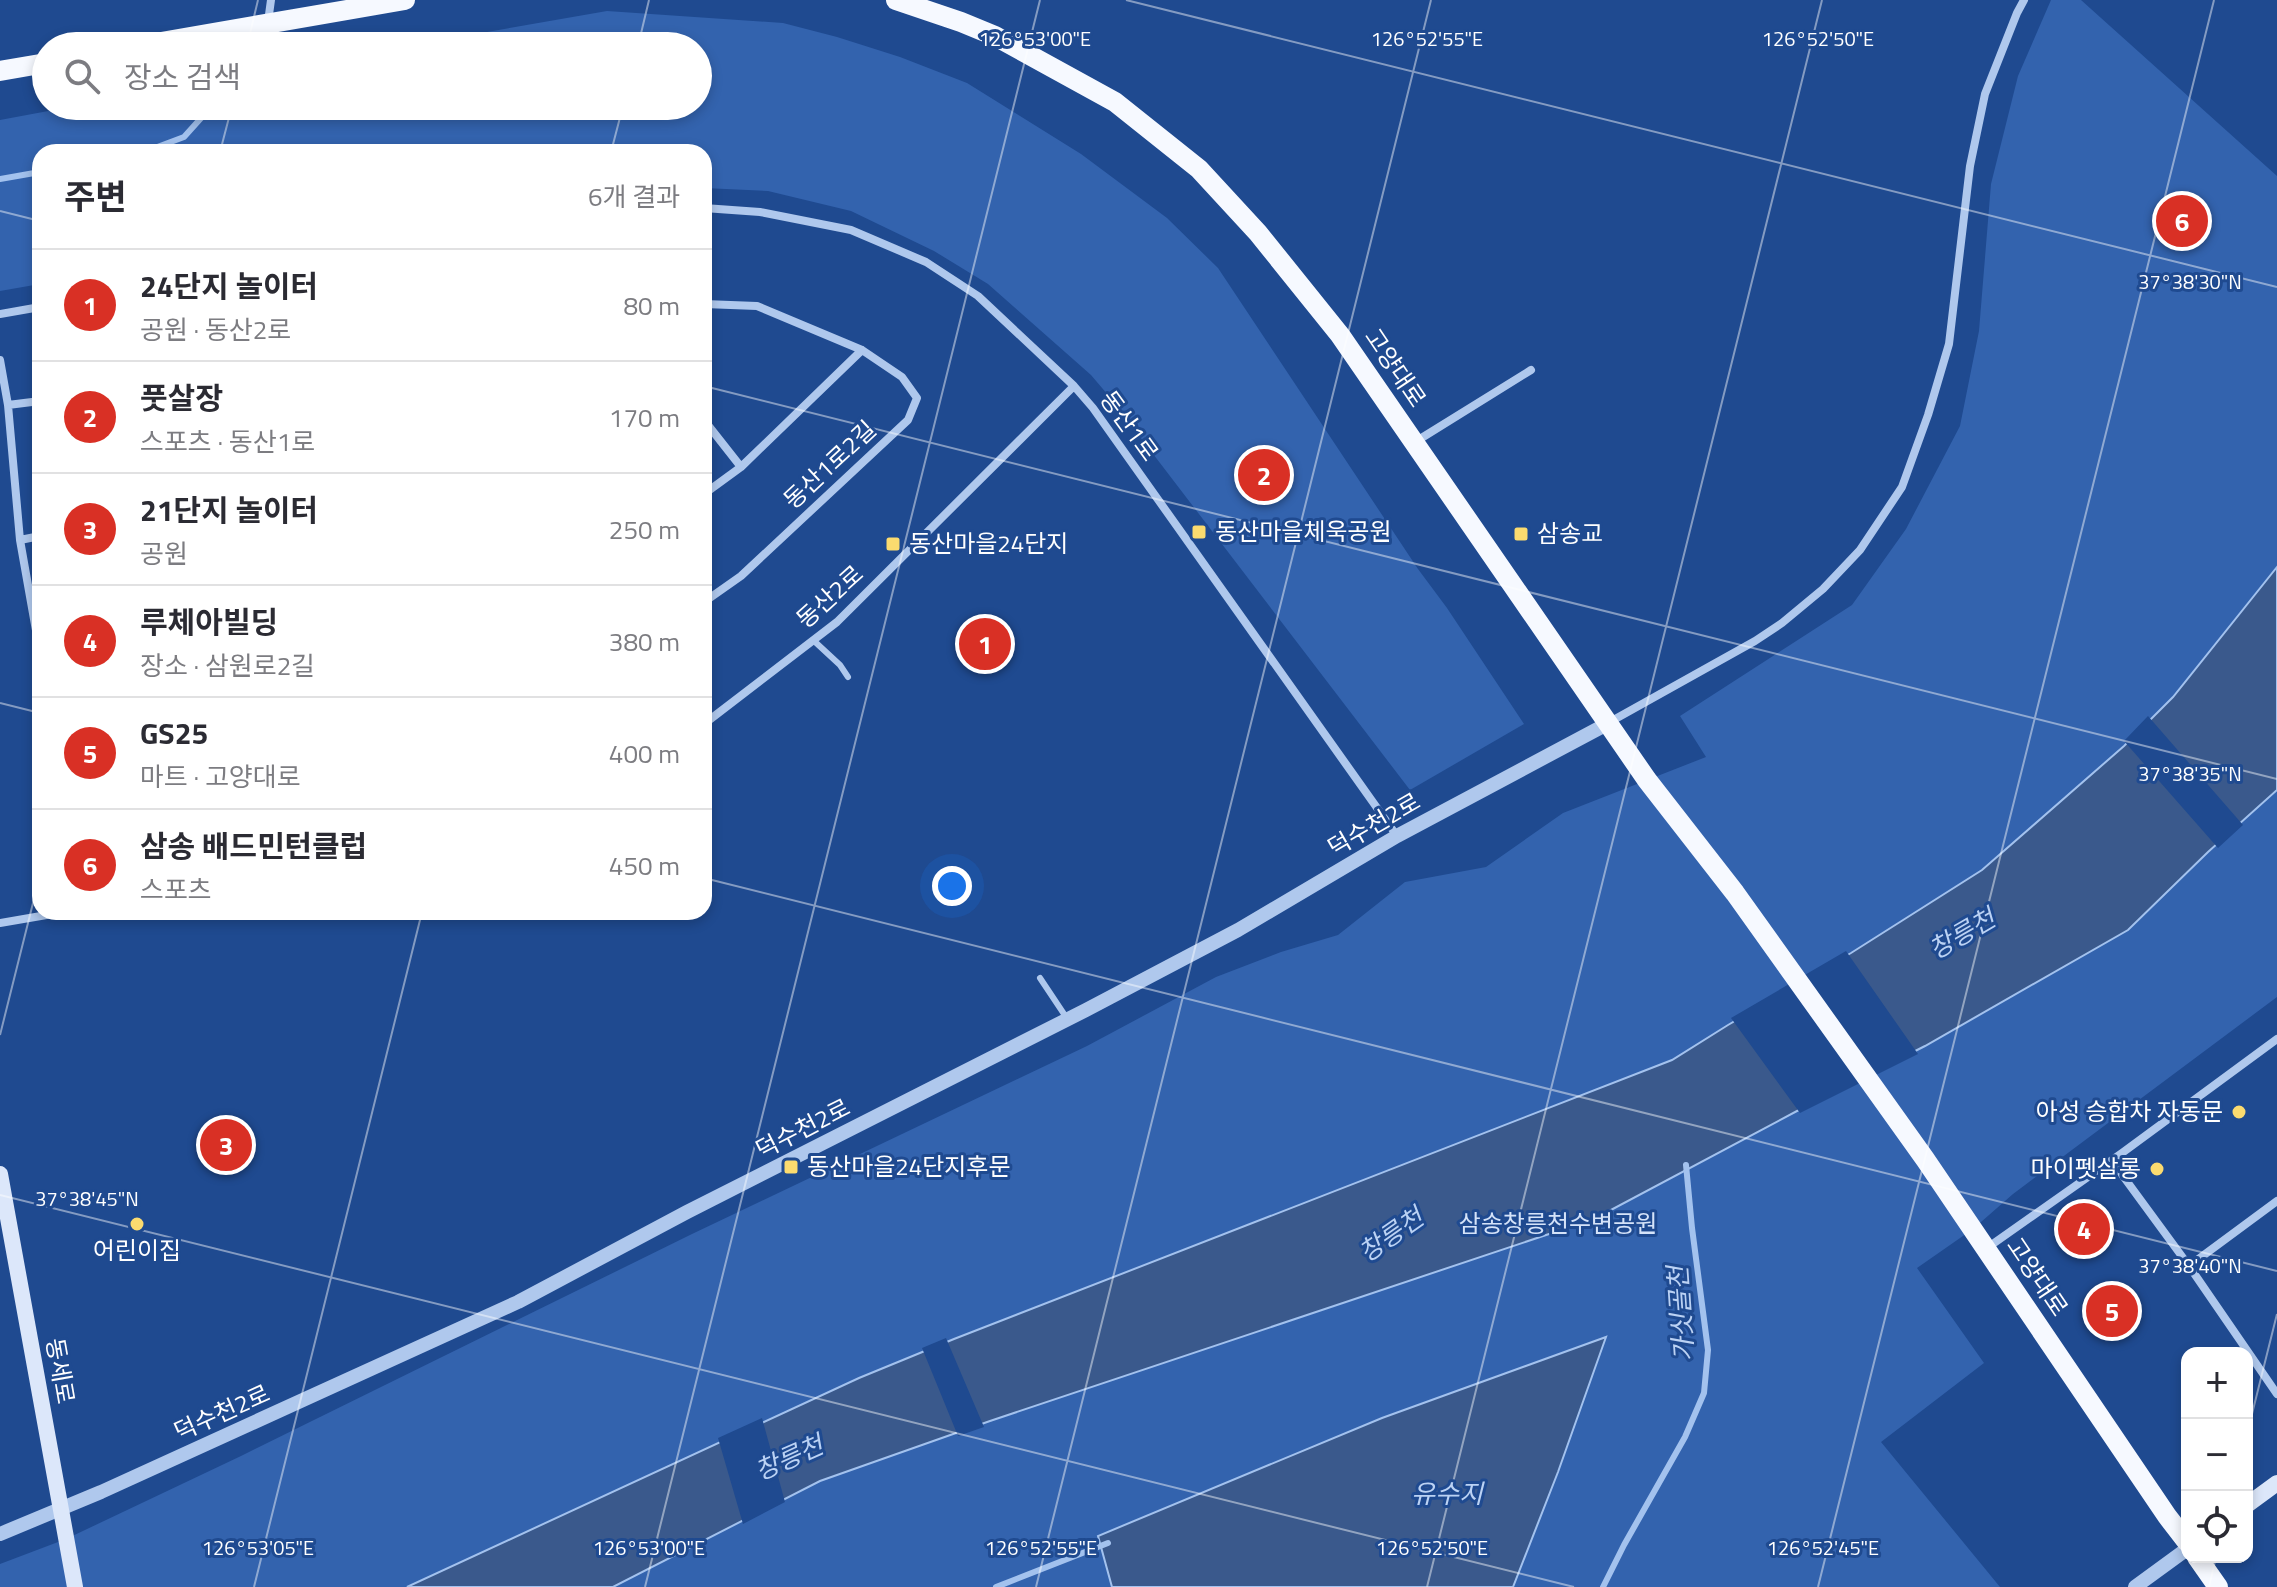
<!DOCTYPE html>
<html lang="ko">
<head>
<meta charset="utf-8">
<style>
  body { margin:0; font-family:"Titillium Web","Noto Sans KR",sans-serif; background:#f7f7f7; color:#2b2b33 }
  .controls { position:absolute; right:24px; bottom:24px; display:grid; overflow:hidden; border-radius:16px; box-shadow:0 4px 12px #0003 }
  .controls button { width:72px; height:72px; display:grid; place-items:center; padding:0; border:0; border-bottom:2px solid #e1e1e2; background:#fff; color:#2b2b33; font:40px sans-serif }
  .you { position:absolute; left:952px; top:886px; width:28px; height:28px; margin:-20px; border:6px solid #fff; border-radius:50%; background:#1a73e8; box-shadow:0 0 0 12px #1a73e833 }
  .badge { display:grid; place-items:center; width:52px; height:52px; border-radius:50%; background:#d93025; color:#fff; font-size:26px; font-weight:700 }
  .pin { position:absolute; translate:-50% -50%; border:4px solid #fff; box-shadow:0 2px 8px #0006 }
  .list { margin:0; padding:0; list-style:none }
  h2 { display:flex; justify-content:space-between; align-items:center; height:104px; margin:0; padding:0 32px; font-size:34px }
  h2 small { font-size:26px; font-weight:400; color:#7c7c81 }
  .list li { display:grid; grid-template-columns:52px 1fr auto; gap:24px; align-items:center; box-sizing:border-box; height:112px; padding:0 32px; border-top:2px solid #e1e1e2 }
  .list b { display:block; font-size:30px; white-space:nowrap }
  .list p { margin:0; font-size:26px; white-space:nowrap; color:#7c7c81 }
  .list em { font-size:26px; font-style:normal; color:#7c7c81 }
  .icon { flex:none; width:44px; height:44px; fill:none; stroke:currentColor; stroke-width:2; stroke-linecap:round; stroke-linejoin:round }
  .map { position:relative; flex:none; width:2277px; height:1587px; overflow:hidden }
  .search { position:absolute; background:#fff; box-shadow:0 4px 12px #0003; left:32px; top:32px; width:680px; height:88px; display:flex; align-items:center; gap:20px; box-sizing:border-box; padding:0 28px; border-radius:44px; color:#7c7c81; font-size:30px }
  .panel { position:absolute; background:#fff; box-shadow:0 4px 12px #0003; left:32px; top:144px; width:680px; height:776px; border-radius:24px }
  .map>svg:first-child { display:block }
  .green { fill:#3363ae }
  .water { fill:#3a598c; stroke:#a3c2ee; stroke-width:2 }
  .pier { fill:#1f4a90 }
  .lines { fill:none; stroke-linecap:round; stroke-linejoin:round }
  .stream { stroke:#a3c2ee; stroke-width:6 }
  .service { stroke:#afc8ed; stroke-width:6 }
  .minor { stroke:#afc8ed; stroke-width:8 }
  .tertiary { stroke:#afc8ed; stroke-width:14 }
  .secondary { stroke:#dce7fa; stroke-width:16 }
  .primary { stroke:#f6f9ff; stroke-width:20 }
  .ticks { fill:none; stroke:#fff; stroke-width:2; stroke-opacity:0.45 }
  .poi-dot { fill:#fbdb6f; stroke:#1f4a90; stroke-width:3 }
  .labels { text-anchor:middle; stroke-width:6; stroke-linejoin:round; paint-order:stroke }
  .street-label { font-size:24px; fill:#fff; stroke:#1f4a90 }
  .poi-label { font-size:24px; fill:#fff; stroke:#1f4a90; text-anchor:start }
  .park-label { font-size:24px; fill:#d5e3f9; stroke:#1f4a90 }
  .water-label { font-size:26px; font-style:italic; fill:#bbd2f4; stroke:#1f4a90 }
  .ticks-label { font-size:20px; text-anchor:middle; fill:#fff; stroke:#1f4a90; stroke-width:6; stroke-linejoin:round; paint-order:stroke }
</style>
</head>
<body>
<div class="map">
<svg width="2277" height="1587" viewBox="0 0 2277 1587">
  <rect width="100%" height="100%" fill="#1f4a90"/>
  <path class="green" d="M2051,0H2081L2277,176V997L2013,1194L1973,1229L1917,1268L1984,1363L1881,1442L2000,1587H0V1564L66,1539L241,1456L692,1234L1087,1046L1216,977L1281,952L1338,935L1405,882L1486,867L1563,813L1706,757L1680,716L1852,605L1906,529L1960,426L1979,331L1991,184L2018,76Z
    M607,11L783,23L837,37L900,57L967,83L1081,154L1167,218L1218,268L1418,569L1447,608L1524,724L1410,790L1108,395L1091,375L988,284L934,251L851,211L768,191L704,188V152H40V284L0,291V120L75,106H698V46H407Z"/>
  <path class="water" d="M2277,567V790L2208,852L2128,930L1925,1046L1797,1111L1594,1219L990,1421L820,1481L613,1587H407L859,1378L954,1339L1672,1060L1728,1025L1851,953L1982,870L2124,746L2173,697Z
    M1606,1337L1558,1472L1513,1587H1112L1098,1536L1382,1418Z"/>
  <path class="pier" d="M2148,716L2243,825L2218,848L2124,741Z
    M1846,951L1918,1054L1800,1113L1731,1018Z
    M946,1338L984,1427L958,1436L922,1348Z
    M762,1418L785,1502L743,1524L718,1438Z"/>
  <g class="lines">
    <path class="stream" d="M144,152L184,137L202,117
      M0,179L40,172
      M996,1587L1108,1543
      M1603,1587L1624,1545L1685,1437L1704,1393L1708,1350L1692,1228L1686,1165"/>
    <path class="service" d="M813,640L840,665L848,677
      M1040,978L1068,1020"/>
    <path class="minor" d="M268,22L271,0
      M704,208L760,212L851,230L926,262L978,296L1074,386L1093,408L1397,836
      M704,304L757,306L862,350L902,377L917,398L908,420L741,576L704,602
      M0,314L40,307
      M0,360L8,405L20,540L40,653
      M8,405L40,401
      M704,420L741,467
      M1415,442L1531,370
      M704,494L741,467L862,350
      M20,540L40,536
      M1608,723L1755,641L1782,623L1823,589L1860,550L1902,487L1928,415L1949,344L1970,166L1985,94L2017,13L2024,0
      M704,724L837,622L1074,386
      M0,923L64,912
      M2112,1161L2189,1266L2277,1394
      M1987,1248L2122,1153L2277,1039
      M2189,1266L2277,1201"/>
    <path class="tertiary" d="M0,1534L101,1492L518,1302L687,1212L1086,1010L1238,930L1397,836L1607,724
      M2135,1587L2187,1549"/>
    <path class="secondary" d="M0,1174L75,1587
      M2247,1505L2277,1483"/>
    <path class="primary" d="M896,0L961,22L995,36L1115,102L1199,169L1258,233L1340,335L1647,780L1735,893L1925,1159L2167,1516L2187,1542
      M138,46L405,0
      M0,71L46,63
      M2197,1557L2218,1587"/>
  </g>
  <path class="ticks" d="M1126,0L2277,287M247,46L258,0M638,46L649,0M220,152L232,106M611,152L623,106M0,211L40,221M704,386L2277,779M0,703L40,713M704,878L2277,1271M0,1035L40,875M0,1195L1574,1587M2247,1434L2277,1314M254,1587L422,912M645,1587L1040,0M1036,1587L1431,0M1427,1587L1822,0M1818,1587L2214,0M2209,1587L2216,1557"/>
  <g class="poi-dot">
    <rect x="1191" y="524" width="16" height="16" rx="4"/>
    <rect x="1513" y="526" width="16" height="16" rx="4"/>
    <rect x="885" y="536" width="16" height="16" rx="4"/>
    <circle cx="2239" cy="1112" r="8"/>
    <rect x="783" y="1159" width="16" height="16" rx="4"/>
    <circle cx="2157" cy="1169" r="8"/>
    <circle cx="137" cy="1224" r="8"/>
  </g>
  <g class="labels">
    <g class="street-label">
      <text transform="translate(1395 368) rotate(56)" y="8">고양대로</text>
      <text transform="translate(1129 426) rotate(54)" y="8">동산1로</text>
      <text transform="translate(830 465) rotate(-43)" y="8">동산1로2길</text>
      <text transform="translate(830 597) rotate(-42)" y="8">동산2로</text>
      <text transform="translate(1374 825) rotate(-30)" y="8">덕수천2로</text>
      <text transform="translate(803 1129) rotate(-27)" y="8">덕수천2로</text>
      <text transform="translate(2037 1277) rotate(56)" y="8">고양대로</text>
      <text transform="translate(60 1371) rotate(80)" y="8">동세로</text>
      <text transform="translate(222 1413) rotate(-24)" y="8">덕수천2로</text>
    </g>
    <g class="poi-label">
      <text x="1215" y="540">동산마을체욱공원</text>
      <text x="1537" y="542">삼송교</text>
      <text x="909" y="552">동산마을24단지</text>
      <text x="2223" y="1120" text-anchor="end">아성 승합차 자동문</text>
      <text x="807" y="1175">동산마을24단지후문</text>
      <text x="2141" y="1177" text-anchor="end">마이펫살롱</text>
      <text x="137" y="1259" text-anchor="middle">어린이집</text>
    </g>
    <g class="park-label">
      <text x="1558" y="1232">삼송창릉천수변공원</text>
    </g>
    <g class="water-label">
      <text transform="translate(1962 934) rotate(-30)" y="9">창릉천</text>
      <text transform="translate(1391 1235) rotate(-35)" y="9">창릉천</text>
      <text transform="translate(1681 1314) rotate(-94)" y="9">가싯골천</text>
      <text transform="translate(789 1458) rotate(-24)" y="9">창릉천</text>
      <text x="1447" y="1503">유수지</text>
    </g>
  </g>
  <g class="ticks-label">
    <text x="1035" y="46">126°53'00"E</text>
    <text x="1427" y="46">126°52'55"E</text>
    <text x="1818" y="46">126°52'50"E</text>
    <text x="2190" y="289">37°38'30"N</text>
    <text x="2190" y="781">37°38'35"N</text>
    <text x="87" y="1206">37°38'45"N</text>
    <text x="2190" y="1273">37°38'40"N</text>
    <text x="258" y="1555">126°53'05"E</text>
    <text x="649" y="1555">126°53'00"E</text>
    <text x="1041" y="1555">126°52'55"E</text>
    <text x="1432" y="1555">126°52'50"E</text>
    <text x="1823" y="1555">126°52'45"E</text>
  </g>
</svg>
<div class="controls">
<button>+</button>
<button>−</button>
<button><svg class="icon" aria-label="locate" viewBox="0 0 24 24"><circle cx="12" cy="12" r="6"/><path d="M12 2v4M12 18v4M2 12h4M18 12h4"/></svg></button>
</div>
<div class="you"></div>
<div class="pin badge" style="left:985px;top:644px">1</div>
<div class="pin badge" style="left:1264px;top:475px">2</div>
<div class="pin badge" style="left:226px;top:1145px">3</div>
<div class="pin badge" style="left:2084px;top:1229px">4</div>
<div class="pin badge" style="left:2112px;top:1311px">5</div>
<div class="pin badge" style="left:2182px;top:221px">6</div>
<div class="search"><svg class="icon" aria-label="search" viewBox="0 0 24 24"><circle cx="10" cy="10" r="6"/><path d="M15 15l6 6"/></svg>장소 검색</div>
<section class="panel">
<h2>주변<small>6개 결과</small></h2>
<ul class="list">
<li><span class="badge">1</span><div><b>24단지 놀이터</b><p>공원 · 동산2로</p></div><em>80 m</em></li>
<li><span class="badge">2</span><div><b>풋살장</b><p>스포츠 · 동산1로</p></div><em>170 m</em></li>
<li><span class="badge">3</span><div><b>21단지 놀이터</b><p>공원</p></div><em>250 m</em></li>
<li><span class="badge">4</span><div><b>루체아빌딩</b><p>장소 · 삼원로2길</p></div><em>380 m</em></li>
<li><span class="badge">5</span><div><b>GS25</b><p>마트 · 고양대로</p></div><em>400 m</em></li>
<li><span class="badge">6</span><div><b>삼송 배드민턴클럽</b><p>스포츠</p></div><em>450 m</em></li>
</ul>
</section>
</div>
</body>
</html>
